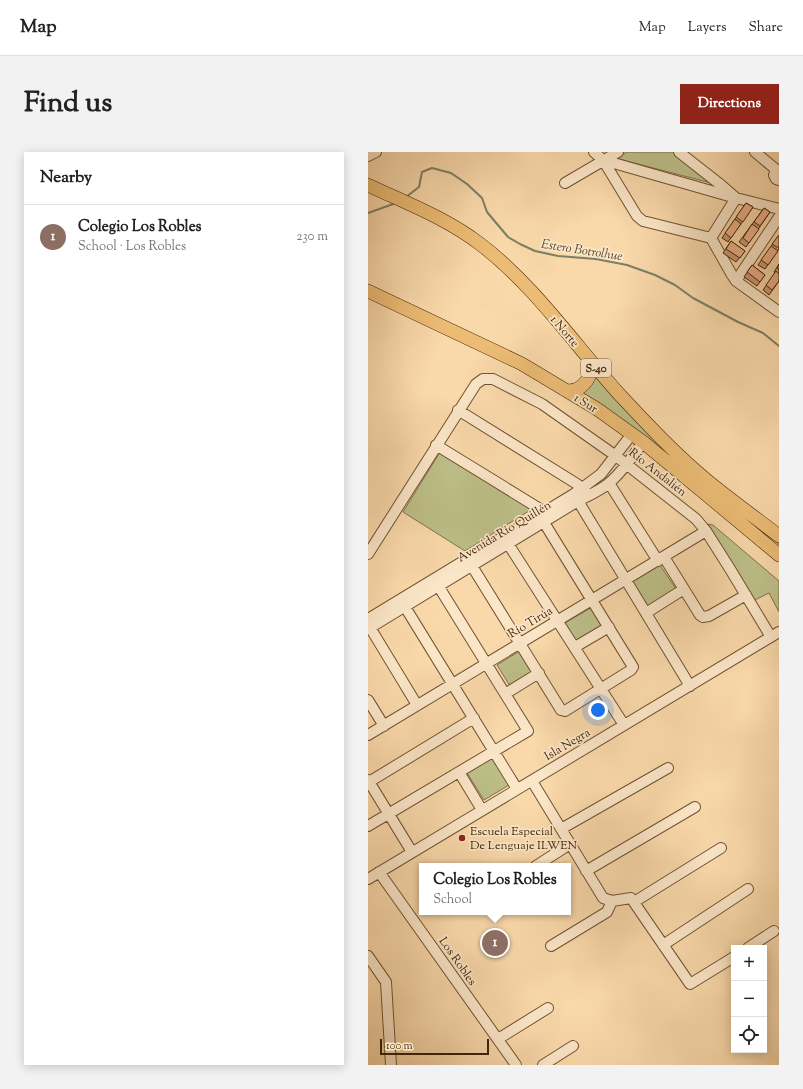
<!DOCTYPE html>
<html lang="en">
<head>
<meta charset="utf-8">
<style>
  body { margin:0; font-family:"Sorts Mill Goudy",serif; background:#f2f2f2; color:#222 }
  .controls { position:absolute; right:12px; bottom:12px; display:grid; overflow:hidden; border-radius:0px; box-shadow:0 2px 10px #0003 }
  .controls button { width:36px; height:36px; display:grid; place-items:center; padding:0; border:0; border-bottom:1px solid #e0e0e0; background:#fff; color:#222; font:20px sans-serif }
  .scale { position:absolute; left:12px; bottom:10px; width:109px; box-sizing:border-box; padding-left:4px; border:2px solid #422609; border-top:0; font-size:11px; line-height:14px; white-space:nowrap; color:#422609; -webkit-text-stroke:3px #fbe6c8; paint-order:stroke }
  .you { position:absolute; left:230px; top:558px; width:14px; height:14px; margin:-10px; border:3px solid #fff; border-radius:50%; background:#1a73e8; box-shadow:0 0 0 6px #1a73e833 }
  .badge { display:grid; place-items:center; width:26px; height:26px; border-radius:50%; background:#8f2418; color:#fff; font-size:13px; font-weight:700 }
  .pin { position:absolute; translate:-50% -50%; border:2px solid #fff; box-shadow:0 1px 4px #0006 }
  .popup { position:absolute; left:51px; top:711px; width:152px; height:52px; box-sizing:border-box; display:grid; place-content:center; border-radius:0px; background:#fff; filter:drop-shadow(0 1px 3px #0005); font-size:13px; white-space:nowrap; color:#767676 }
  .popup b { font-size:15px; color:#222 }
  .popup::after { content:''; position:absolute; left:50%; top:100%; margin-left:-8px; border:8px solid transparent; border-top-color:#fff }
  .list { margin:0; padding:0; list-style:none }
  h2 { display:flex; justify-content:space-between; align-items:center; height:52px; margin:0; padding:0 16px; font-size:17px }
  h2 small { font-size:13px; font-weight:400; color:#767676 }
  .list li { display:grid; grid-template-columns:26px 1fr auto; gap:12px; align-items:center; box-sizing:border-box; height:64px; padding:0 16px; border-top:1px solid #e0e0e0 }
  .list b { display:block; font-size:15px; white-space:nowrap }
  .list p { margin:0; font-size:13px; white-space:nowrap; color:#767676 }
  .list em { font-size:13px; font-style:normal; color:#767676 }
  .icon { flex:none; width:22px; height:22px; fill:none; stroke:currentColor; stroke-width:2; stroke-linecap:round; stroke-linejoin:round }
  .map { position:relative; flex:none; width:411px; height:913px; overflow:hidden; border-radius:0px }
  header { display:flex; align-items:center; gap:24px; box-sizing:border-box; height:56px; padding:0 20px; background:#fff; border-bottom:1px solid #e0e0e0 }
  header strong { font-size:19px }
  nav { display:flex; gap:22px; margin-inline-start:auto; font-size:14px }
  .intro { display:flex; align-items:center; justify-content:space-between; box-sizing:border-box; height:96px; padding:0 24px }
  h1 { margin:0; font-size:28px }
  .button { padding:10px 18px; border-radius:0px; background:#8f2418; color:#fff; font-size:14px; font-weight:700 }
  main { display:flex; gap:24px; padding:0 24px }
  aside { flex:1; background:#fff; border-radius:0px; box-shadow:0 2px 10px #0003 }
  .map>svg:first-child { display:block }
  .green { fill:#bdbf89; stroke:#807249 }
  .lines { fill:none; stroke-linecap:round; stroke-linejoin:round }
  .stream { stroke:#7a7f65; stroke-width:2 }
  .minor-casing { stroke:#705231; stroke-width:12 }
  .major-casing { stroke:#422609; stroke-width:14 }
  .minor { stroke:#fbe6c8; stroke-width:10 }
  .major { stroke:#ecbc75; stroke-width:13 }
  .wall { fill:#cc9676; stroke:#422609 }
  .building { fill:#edaf89; stroke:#422609 }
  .poi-dot { fill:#8f2418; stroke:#fbe6c8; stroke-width:1.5 }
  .labels { text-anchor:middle; stroke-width:3.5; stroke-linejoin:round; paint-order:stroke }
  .shield { fill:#fbe6c8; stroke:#7a6042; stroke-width:1 }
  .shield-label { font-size:11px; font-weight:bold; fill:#422609 }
  .street-label { font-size:12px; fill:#422609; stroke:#fbe6c8 }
  .poi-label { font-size:12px; fill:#422609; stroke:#fbe6c8; text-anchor:start }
  .water-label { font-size:13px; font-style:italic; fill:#594b30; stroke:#fbe6c8 }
</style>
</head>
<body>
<header>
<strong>Map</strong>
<nav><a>Map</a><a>Layers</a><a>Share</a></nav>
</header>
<div class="intro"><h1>Find us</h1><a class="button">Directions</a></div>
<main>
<aside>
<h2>Nearby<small></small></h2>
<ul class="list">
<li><span class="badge" style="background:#8d6e63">1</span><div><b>Colegio Los Robles</b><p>School · Los Robles</p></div><em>230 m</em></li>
</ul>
</aside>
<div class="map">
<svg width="411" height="913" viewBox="0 0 411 913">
  <rect width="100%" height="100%" fill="#f9d8aa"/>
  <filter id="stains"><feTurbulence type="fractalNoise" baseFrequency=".005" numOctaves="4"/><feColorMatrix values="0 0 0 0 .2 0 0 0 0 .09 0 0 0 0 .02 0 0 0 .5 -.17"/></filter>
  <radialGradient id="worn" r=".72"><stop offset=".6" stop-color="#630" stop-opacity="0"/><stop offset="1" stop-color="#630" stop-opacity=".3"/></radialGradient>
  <path class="green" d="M259,0H305L343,31L247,6Z
    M226,221L361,352L411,392V397L210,242Z
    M72,300L164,357L97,399L35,360Z
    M340,372L345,373L411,429V460L401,441L387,448Z
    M292,413L308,437L278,456L262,431Z
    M226,454L237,473L208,490L195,472Z
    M155,497L168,518L142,534L129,513Z
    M124,606L141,633L116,648L99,621Z"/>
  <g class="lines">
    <path class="stream" d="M38,45L51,35L54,20L64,16L83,21L99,32L114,46L119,60L140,85L152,92L167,99L190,104L228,107L259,113L287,123L307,133L325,146L370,170L395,181L411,194
      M0,61L28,51"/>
    <g class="minor-casing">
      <path id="minor" d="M226,0L235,8L368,46L411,57
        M311,0L353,33L368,46L343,86
        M387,0L411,20
        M0,4L8,0
        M235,8L269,64L275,69L343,86L364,123L368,129L411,160
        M408,18L406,23L408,27L411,28
        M197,31L250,0
        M368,129L411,65
        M90,258L209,332L218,340
        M68,293L177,360L180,365
        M241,331L290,409
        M207,344L322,534
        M137,387L256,573
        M0,402L108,232L115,227H125L174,252L248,304L328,367L338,379L362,417L403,485
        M296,405L332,463L335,465L341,464L378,443
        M99,406L193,558L197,559L263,518L265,515L172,364
        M34,450L149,637
        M278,461L316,437
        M0,467L206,342L233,322L264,282
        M0,472L49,553
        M0,477L210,349C220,344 231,339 240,332C252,322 266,303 275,290
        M207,495L241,475
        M137,542L171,521
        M0,548L16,574
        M0,583L338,379
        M91,620L114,658
        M0,628L44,700
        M164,629L235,746L244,749L263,746L322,832L366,805
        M1,630L106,566
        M0,674L160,579L66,427
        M193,677L300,616
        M168,714L202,692
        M218,719L327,655
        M11,720L148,913
        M0,727L411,480
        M266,750L353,696
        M295,793L380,737
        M183,794L239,760L244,749
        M380,796L406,779
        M0,804L18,830L23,913
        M130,887L180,856
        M175,913L205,894"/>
    </g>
    <g class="major-casing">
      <path id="major" d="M0,33C38,51 78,66 112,92C165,132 207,193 251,242C280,273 309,304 342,331C364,349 388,366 411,384
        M0,139L154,212L229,257L275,290L411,403
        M197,238C208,242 220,231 222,221C223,216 222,212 221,207"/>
    </g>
    <use href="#minor" class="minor"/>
    <use href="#major" class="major"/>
  </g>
  <path class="wall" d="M378,51L385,55L360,90L354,86Z
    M396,56L402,60L378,95L371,90Z
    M411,83V97L397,117L390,113Z
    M363,89L377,99L368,110L355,101Z
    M411,112V129L401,143L395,138L407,121L406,120Z
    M384,113L397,123L389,134L376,125Z"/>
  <path class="building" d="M378,51L385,55L375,70L368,65Z
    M396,56L402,60L392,74L386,70Z
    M367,67L373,72L363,86L357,81Z
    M384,72L391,77L381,91L375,86Z
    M411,83V96L404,92Z
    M363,89L377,99L372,106L358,97Z
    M403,94L410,99L400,113L393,108Z
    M411,112V117L409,116Z
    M384,113L397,123L392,130L379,120Z
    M408,119L411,122V129L404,138L398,133Z"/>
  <circle class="poi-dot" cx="94" cy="686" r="4"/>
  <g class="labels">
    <rect class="shield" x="213" y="207" width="30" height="18" rx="3"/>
    <g class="shield-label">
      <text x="228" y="220">S-40</text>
    </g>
    <g class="street-label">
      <text transform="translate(197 179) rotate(50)" y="4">1 Norte</text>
      <text transform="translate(218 251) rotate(32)" y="4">1 Sur</text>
      <text transform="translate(290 320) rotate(38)" y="4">Río Andalién</text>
      <text transform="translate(136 379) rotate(-31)" y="4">Avenida Río Quillén</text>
      <text transform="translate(162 470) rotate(-31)" y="4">Río Tirúa</text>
      <text transform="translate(199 592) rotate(-31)" y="4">Isla Negra</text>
      <text transform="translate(90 809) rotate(55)" y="4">Los Robles</text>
    </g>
    <g class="poi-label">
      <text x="102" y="683">Escuela Especial<tspan x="102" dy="14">De Lenguaje ILWEN</tspan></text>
    </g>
    <g class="water-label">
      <text transform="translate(214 97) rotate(9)" y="5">Estero Botrolhue</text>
    </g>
  </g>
  <rect width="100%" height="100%" filter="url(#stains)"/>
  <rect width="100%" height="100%" fill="url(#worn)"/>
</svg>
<div class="controls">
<button>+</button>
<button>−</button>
<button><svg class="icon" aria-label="locate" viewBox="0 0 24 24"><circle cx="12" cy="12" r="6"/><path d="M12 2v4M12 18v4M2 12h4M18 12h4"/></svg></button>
</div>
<div class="scale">100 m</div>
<div class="you"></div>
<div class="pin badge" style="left:127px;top:791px;background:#8d6e63">1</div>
<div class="popup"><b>Colegio Los Robles</b>School</div>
</div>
</main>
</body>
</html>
